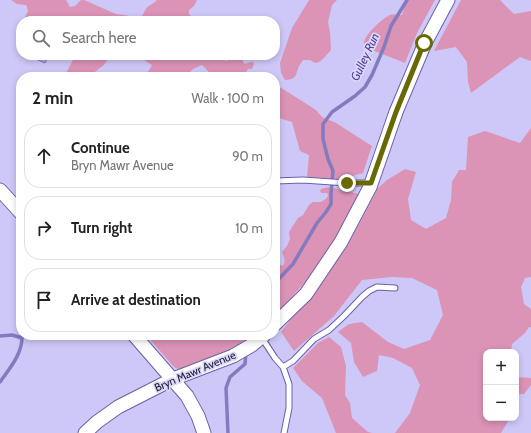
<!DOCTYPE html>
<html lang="en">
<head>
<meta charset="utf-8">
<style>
  body { margin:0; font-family:Cabin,sans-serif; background:#f6f6f6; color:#222 }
  .controls { position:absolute; right:12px; bottom:12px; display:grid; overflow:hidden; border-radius:8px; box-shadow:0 2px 6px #0003 }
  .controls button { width:36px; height:36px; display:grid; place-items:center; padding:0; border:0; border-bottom:1px solid #e0e0e0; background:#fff; color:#222; font:20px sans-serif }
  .stop { position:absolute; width:12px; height:12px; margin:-9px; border:3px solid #696904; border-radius:50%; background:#fff }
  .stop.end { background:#696904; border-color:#fff; box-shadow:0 1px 4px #0008 }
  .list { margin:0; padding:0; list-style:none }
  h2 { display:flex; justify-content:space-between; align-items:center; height:52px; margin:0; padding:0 16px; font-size:17px }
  h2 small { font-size:13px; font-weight:400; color:#767676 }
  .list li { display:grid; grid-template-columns:26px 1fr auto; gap:12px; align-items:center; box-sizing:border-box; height:64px; margin:0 8px 8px; padding:0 8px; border:1px solid #e0e0e0; border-radius:16px }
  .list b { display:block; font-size:15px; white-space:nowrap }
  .list p { margin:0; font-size:13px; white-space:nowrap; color:#767676 }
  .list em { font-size:13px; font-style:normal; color:#767676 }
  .icon { flex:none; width:22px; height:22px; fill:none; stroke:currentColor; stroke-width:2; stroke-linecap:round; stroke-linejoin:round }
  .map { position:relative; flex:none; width:531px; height:433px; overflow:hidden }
  .search { position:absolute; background:#fff; box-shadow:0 2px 6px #0003; left:16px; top:16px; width:264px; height:44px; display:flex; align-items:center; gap:10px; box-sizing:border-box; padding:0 14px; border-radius:16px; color:#767676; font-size:15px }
  .panel { position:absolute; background:#fff; box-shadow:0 2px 6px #0003; left:16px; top:72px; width:264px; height:268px; border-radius:16px }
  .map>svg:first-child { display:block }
  .green { fill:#db93b6 }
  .water { fill:#b0a5f9; stroke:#847bbf }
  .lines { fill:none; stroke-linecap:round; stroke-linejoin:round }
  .stream { stroke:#847bbf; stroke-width:3.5 }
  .service-casing { stroke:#6c60a8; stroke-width:7 }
  .tertiary-casing { stroke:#6c60a8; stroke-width:15 }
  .service { stroke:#fff; stroke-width:5 }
  .tertiary { stroke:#fff; stroke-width:13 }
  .route { stroke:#696904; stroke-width:5 }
  .labels { text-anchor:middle; stroke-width:3.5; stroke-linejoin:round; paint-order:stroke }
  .street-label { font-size:11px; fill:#1e1937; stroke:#dad7f7 }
  .water-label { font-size:12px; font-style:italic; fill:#523b9b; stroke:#dad7f7 }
</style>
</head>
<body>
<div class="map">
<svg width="531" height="433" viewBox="0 0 531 433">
  <rect width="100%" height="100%" fill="#cdc8f7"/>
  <path class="green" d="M11,0H66L70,7L75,6L81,0H84L116,14L124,15L139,18C144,15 143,13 146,9C148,5 154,4 157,0H197L194,6L189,10V14L192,18L191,21H28L25,17L28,11L27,7L26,5L17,4Z
    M309,0H337L332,5L328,22L330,32L331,50L323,59L319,62L315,63L310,60H303C302,62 300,64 299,66C295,75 298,79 285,80L281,73L280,63L292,28Z
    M406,0H435L417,33L405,63L367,48C366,46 364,45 364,43C364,35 383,18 390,15C393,14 399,15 402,15Z
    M461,0H500L514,14L531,11V61L520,57L471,93L468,82L467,62L456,47L434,51Z
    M76,55H111L104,65L92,74L90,77H64L73,60H76L77,57Z
    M136,55H219L221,58L226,61L240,55H251L249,57H245L243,59V62L245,64L251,62H253L254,64L252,69H248L246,72L249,77H214L202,65L193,69L187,75L183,77H145L152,65Z
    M275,84L316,110L322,117L336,123L372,146L363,173L352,176L339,179L307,177L309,155L300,151L292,122L275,117Z
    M531,128V277L525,278L521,287L524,304L531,309V327H529L525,333L512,344L511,352H486V418H510L501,433H395L410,413L420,385L412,368L393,358L379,355L377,371L363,377L354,362L351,343L338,332L349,324L362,322L388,342L404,349L430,340L443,315L437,290L412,278L392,277L362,280L334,316L294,351L281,332L348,245L378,188L387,180L405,169L416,172L408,199L411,220L426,229L446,218L451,200L452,182L459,170H466L468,137L485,131L520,143Z
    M329,187L363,195L336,239L309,278L275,315V261L281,265L283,266C286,261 284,257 282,252L287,246L290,239L289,232L298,218L303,215L309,205L313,202H321L327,198L328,195L327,193H322L320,192L321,189Z
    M146,335H253L223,355L182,371L174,367Z
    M329,337L341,347L346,366L345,395L350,403L352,418L368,432L372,433H336L322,398L302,381L293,368L318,343Z
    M516,377L531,378V385L524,394H517L516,393Z"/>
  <path class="water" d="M38,55H49L45,63L36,59Z"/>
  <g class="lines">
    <path class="stream" d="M275,283L293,264L317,223L326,212L331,204V194L333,171L328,159L323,139V124L332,112L355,96L365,87L372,75L384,47L391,26L407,0
      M0,336L12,335L22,338
      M247,343V335
      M0,382C10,368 23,353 22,335
      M228,433L226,388L230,377L245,364L246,352"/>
    <g class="service-casing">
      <path id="service" d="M275,181L303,180L347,183H370
        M262,338L275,358L283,367L293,361L314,339L329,330L344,316L362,297L369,291L377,287L395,288
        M283,367L289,384V408L284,433"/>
    </g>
    <g class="tertiary-casing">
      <path id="tertiary" d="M0,190L21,213
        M275,324L306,294L341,242L370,187L396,112L425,43L448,0
        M134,335L187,396L198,416L204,433
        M85,433L97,422L118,407L173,379L233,356L252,345L264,335"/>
    </g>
    <use href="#service" class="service"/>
    <use href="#tertiary" class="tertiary"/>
  </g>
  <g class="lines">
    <path class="route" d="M347,183H371L396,112L424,43"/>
  </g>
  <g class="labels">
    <g class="street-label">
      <text transform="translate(195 371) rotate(-23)" y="4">Bryn Mawr Avenue</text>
    </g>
    <g class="water-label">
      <text transform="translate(365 57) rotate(-65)" y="4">Gulley Run</text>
    </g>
  </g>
</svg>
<div class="controls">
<button>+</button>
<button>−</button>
</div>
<div class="stop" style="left:424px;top:43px"></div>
<div class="stop end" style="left:347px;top:183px"></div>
<div class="search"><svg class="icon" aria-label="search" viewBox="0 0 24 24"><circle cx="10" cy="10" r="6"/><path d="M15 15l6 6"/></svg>Search here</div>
<section class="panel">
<h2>2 min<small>Walk · 100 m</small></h2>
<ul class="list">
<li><svg class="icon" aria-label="ahead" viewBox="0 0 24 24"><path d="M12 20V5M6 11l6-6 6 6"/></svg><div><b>Continue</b><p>Bryn Mawr Avenue</p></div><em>90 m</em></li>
<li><svg class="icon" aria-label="right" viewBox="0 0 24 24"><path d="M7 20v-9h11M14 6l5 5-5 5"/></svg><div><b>Turn right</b></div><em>10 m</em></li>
<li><svg class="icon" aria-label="arrive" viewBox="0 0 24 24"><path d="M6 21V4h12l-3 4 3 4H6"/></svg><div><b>Arrive at destination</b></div></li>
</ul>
</section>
</div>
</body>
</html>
